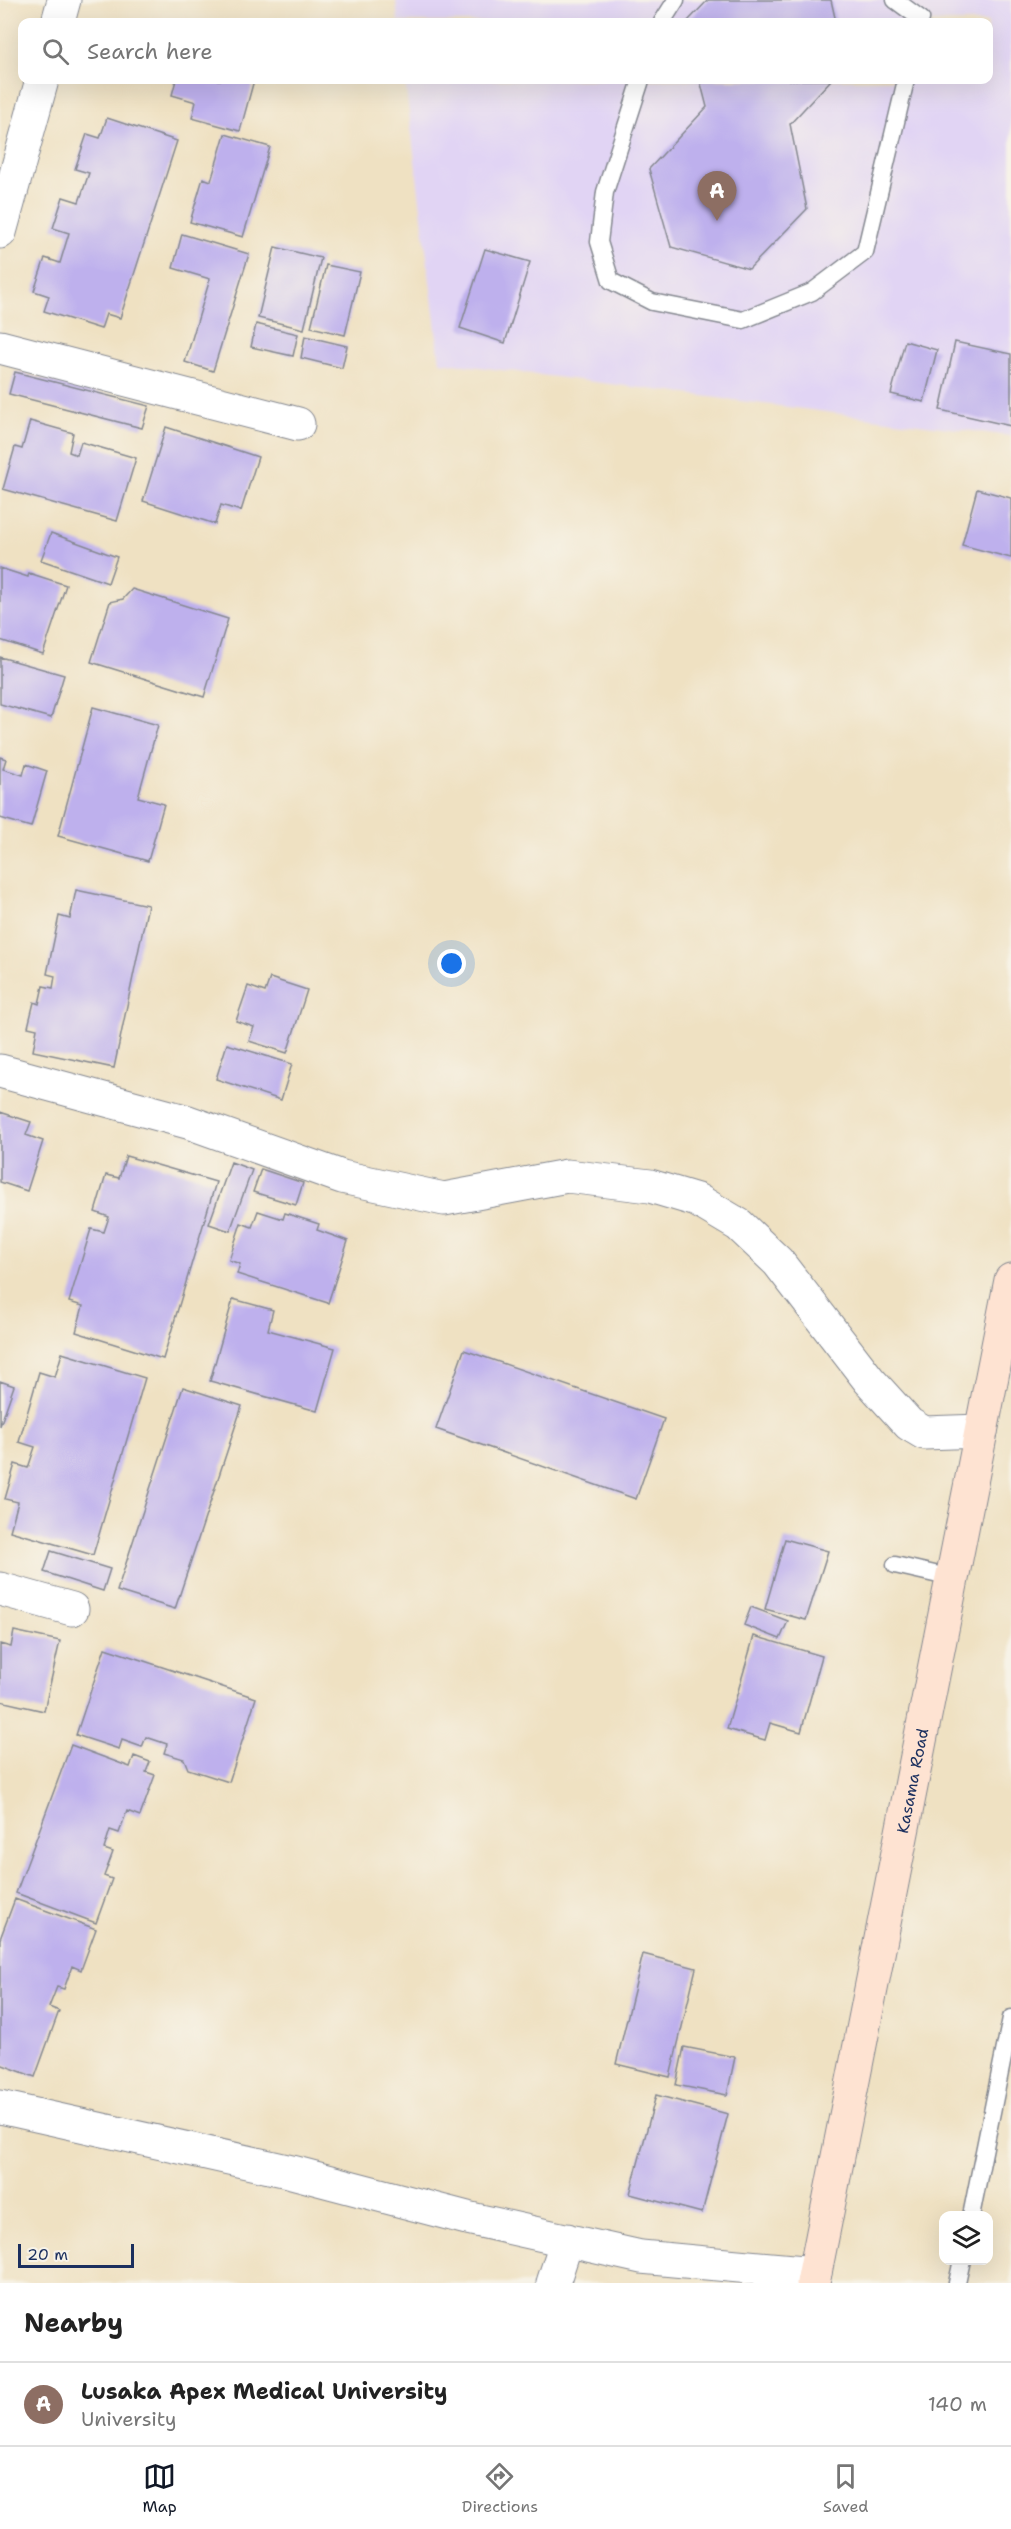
<!DOCTYPE html>
<html lang="en">
<head>
<meta charset="utf-8">
<style>
  body { margin:0; font-family:"Shantell Sans",sans-serif; background:#f6f6f6; color:#222 }
  .controls { position:absolute; right:18px; bottom:18px; display:grid; overflow:hidden; border-radius:12px; box-shadow:0 6px 24px #0002 }
  .controls button { width:54px; height:54px; display:grid; place-items:center; padding:0; border:0; border-bottom:2px solid #e0e0e0; background:#fff; color:#222; font:30px sans-serif }
  .scale { position:absolute; left:18px; bottom:15px; width:116px; box-sizing:border-box; padding-left:6px; border:3px solid #1b2f5e; border-top:0; font-size:16px; line-height:21px; white-space:nowrap; color:#1b2f5e; -webkit-text-stroke:4px #f7f3e8; paint-order:stroke }
  .you { position:absolute; left:452px; top:964px; width:21px; height:21px; margin:-15px; border:4px solid #fff; border-radius:50%; background:#1a73e8; box-shadow:0 0 0 9px #1a73e833 }
  .badge { display:grid; place-items:center; width:39px; height:39px; border-radius:50%; background:#111827; color:#fff; font-size:20px; font-weight:700 }
  .pin { position:absolute; translate:-50% -50px; filter:drop-shadow(0 2px 3px #0008) }
  .pin::after { content:''; position:absolute; top:32px; width:21px; height:18px; background:inherit; clip-path:polygon(0 0,100% 0,50% 100%) }
  .list { margin:0; padding:0; list-style:none }
  h2 { display:flex; justify-content:space-between; align-items:center; height:78px; margin:0; padding:0 24px; font-size:26px }
  h2 small { font-size:20px; font-weight:400; color:#767676 }
  .list li { display:grid; grid-template-columns:39px 1fr auto; gap:18px; align-items:center; box-sizing:border-box; height:84px; padding:0 24px; border-top:2px solid #e0e0e0 }
  .list b { display:block; font-size:22px; white-space:nowrap }
  .list p { margin:0; font-size:20px; white-space:nowrap; color:#767676 }
  .list em { font-size:20px; font-style:normal; color:#767676 }
  .icon { flex:none; width:33px; height:33px; fill:none; stroke:currentColor; stroke-width:2; stroke-linecap:round; stroke-linejoin:round }
  .map { position:relative; flex:none; width:1011px; height:2283px; overflow:hidden }
  .search { position:absolute; background:#fff; box-shadow:0 6px 24px #0002; left:18px; right:18px; top:18px; height:66px; display:flex; align-items:center; gap:15px; box-sizing:border-box; padding:0 21px; border-radius:12px; color:#767676; font-size:22px }
  .sheet { height:162px; background:#fff }
  nav { display:flex; justify-content:space-around; align-items:center; box-sizing:border-box; height:84px; border-top:2px solid #e0e0e0; background:#fff; font-size:16px; color:#767676 }
  nav a { display:grid; justify-items:center; gap:3px }
  nav .on { color:#111827 }
  .map>svg:first-child { display:block }
  .built { fill:#e1d4f4 }
  .building { fill:#beb0ed }
  .lines { fill:none; stroke-linecap:round; stroke-linejoin:round }
  .lane-casing { stroke:#858890; stroke-width:19 }
  .street-casing { stroke:#858890; stroke-width:35 }
  .secondary-casing { stroke:#858890; stroke-width:35 }
  .lane { stroke:#fff; stroke-width:16 }
  .street { stroke:#fff; stroke-width:33 }
  .secondary { stroke:#fee3d2; stroke-width:33 }
  .labels { text-anchor:middle; stroke-width:5; stroke-linejoin:round; paint-order:stroke }
  .street-label { font-size:16px; fill:#1b2f5e; stroke:#f7f3e8 }
</style>
</head>
<body>
<div class="map">
<svg width="1011" height="2283" viewBox="0 0 1011 2283">
  <rect width="100%" height="100%" fill="#f7f3e8"/>
  <filter id="ink" filterUnits="userSpaceOnUse"><feTurbulence type="fractalNoise" baseFrequency=".0167" numOctaves="2"/><feDisplacementMap in="SourceGraphic" scale="12" xChannelSelector="R" yChannelSelector="G"/><feConvolveMatrix kernelMatrix="1 2 1 2 8 2 1 2 1" color-interpolation-filters="sRGB"/></filter>
  <filter id="wash" filterUnits="userSpaceOnUse"><feTurbulence type="fractalNoise" baseFrequency=".008" numOctaves="4" result="noise"/><feDisplacementMap in="SourceGraphic" scale="24" xChannelSelector="R" yChannelSelector="G"/><feGaussianBlur stdDeviation="1.35" result="paint"/><feColorMatrix in="noise" values="0 0 0 0 0 0 0 0 0 0 0 0 0 0 0 0 0 1.4 0 .05"/><feComposite in="paint" operator="in"/></filter>
  <g filter="url(#wash)">
    <rect width="100%" height="100%" fill="#efe1c2"/>
    <path class="built" d="M396,0H1011V436L440,362L405,80H988V22H398Z"/>
    <g id="blocks">
      <path class="building" d="M708,0H831L836,22H687Z
        M176,80H254L240,131L192,118L196,102L172,95Z
        M700,80H831L790,124L807,209L749,269L671,247L649,169L707,107Z
        M107,118L177,141L120,318L106,314L101,329L44,311L49,296L34,291L45,258L60,263L69,233L53,228L63,197L79,202L89,173L75,169L87,134L100,138Z
        M225,134L270,147L243,237L190,222L203,178L211,181Z
        M182,234L249,254L213,371L185,362L210,279L173,268Z
        M275,247L321,258L304,329L258,318Z
        M485,249L530,262L505,343L460,328Z
        M326,265L360,272L345,335L311,327Z
        M256,324L298,334L293,356L251,347Z
        M305,336L347,346L342,368L301,358Z
        M905,341L937,350L924,402L891,394Z
        M955,342L1011,354V426L940,410Z
        M15,372L149,406L142,428L9,394Z
        M30,421L73,433L69,452L77,455L81,442L136,458L117,521L3,489L15,447L22,449Z
        M166,427L258,457L241,511L221,505L215,524L143,501Z
        M977,489L1011,498V558L962,545Z
        M51,533L117,557L108,583L41,560Z
        M0,568L28,577L29,573L66,585L43,654L0,640Z
        M132,589L228,619L204,697L91,662L110,602L123,599Z
        M0,657L64,675L51,718L0,704Z
        M93,707L158,725L138,797L164,804L148,861L58,836Z
        M0,757L6,759L3,769L23,775L26,764L47,771L31,827L0,818Z
        M76,890L148,905L114,1068L33,1051L37,1029L28,1027L34,1002L39,1004L43,986L53,988L55,976L47,974L59,916L70,919Z
        M270,978L307,990L287,1053L249,1041L254,1027L236,1021L248,986L265,992Z
        M227,1044L292,1064L281,1100L216,1079Z
        M0,1112L31,1122L26,1135L43,1141L27,1191L0,1182Z
        M126,1156L216,1182L163,1359L76,1332L83,1306L69,1302L91,1229L104,1232L109,1217L95,1212L106,1175L119,1178Z
        M231,1162L252,1170L230,1231L209,1224Z
        M261,1169L303,1183L296,1205L253,1192Z
        M258,1211L283,1219L285,1213L319,1224L317,1230L348,1241L328,1303L237,1274L240,1264L229,1260L241,1223L252,1227Z
        M233,1299L273,1310L268,1330L335,1348L317,1411L210,1381Z
        M464,1350L664,1419L636,1499L436,1429Z
        M62,1353L145,1378L93,1555L10,1531L18,1502L5,1499L15,1464L28,1468L35,1447L19,1442L39,1372L55,1377Z
        M0,1381L14,1386L0,1426Z
        M183,1387L242,1406L175,1609L117,1591Z
        M785,1539L828,1551L806,1620L765,1609Z
        M51,1551L110,1569L103,1591L44,1572Z
        M751,1607L788,1621L780,1639L744,1625Z
        M14,1631L60,1641L44,1711L0,1701V1644L11,1647Z
        M754,1636L822,1656L801,1732L770,1723L765,1740L727,1729Z
        M105,1648L256,1698L229,1782L188,1769L184,1759L164,1753L167,1744L146,1737L142,1747L122,1740L119,1749L76,1735Z
        M71,1745L130,1767L134,1756L150,1762L146,1772L155,1775L140,1816L127,1811L119,1833L110,1830L104,1849L113,1852L104,1876L112,1879L96,1923L16,1893Z
        M15,1899L96,1929L81,1970L72,1966L64,1989L57,1987L49,2007L59,2011L35,2077L0,2064V1939Z
        M643,1954L696,1968L670,2077L616,2064Z
        M684,2047L735,2057L727,2095L676,2085Z
        M656,2095L728,2114L702,2213L630,2194Z"/>
    </g>
  </g>
  <g filter="url(#ink)">
    <use href="#blocks" fill-opacity="0" stroke="#858890" stroke-width="1.5"/>
    <g class="lines">
      <g class="lane-casing">
        <path id="lane" d="M895,0L921,19L920,22
          M662,22L676,0
          M641,80L605,192L599,242L611,281L652,302L743,320L812,292L865,252L906,80
          M895,1565L952,1578
          M971,2216L1011,2018
          M957,2283L962,2260"/>
      </g>
      <g class="street-casing">
        <path id="street" d="M58,22L64,0
          M0,232L42,80
          M0,347L298,424
          M0,1071L188,1122L342,1177L444,1199L567,1176L650,1186L697,1200L739,1225L778,1262L869,1380L909,1424L924,1433L981,1431
          M0,1589L72,1609
          M0,2107L292,2172L467,2218L641,2257L815,2273
          M553,2283L567,2240"/>
      </g>
      <g class="secondary-casing">
        <g id="secondary">
          <path id="s1" d="M813,2283L1011,1280"/>
        </g>
      </g>
      <use href="#lane" class="lane"/>
      <use href="#street" class="street"/>
      <use href="#secondary" class="secondary"/>
    </g>
  </g>
  <g class="labels">
    <g class="street-label">
      <text dy="6" stroke="none"><textPath href="#s1" startOffset="512">Kasama Road</textPath></text>
    </g>
  </g>
</svg>
<div class="controls">
<button><svg class="icon" aria-label="layers" viewBox="0 0 24 24"><path d="M12 4l9 5-9 5-9-5zM3 14l9 5 9-5"/></svg></button>
</div>
<div class="scale">20 m</div>
<div class="you"></div>
<div class="pin badge" style="left:717px;top:221px;background:#8d6e63">A</div>
<div class="search"><svg class="icon" aria-label="search" viewBox="0 0 24 24"><circle cx="10" cy="10" r="6"/><path d="M15 15l6 6"/></svg>Search here</div>
</div>
<section class="sheet">
<h2>Nearby<small></small></h2>
<ul class="list">
<li><span class="badge" style="background:#8d6e63">A</span><div><b>Lusaka Apex Medical University</b><p>University</p></div><em>140 m</em></li>
</ul>
</section>
<nav>
<a class="on"><svg class="icon" aria-label="map" viewBox="0 0 24 24"><path d="M3 6l6-2 6 2 6-2v14l-6 2-6-2-6 2zM9 4v14M15 6v14"/></svg>Map</a>
<a><svg class="icon" aria-label="directions" viewBox="0 0 24 24"><path d="M12 3l9 9-9 9-9-9zM9 14v-3h6M13 9l2 2-2 2"/></svg>Directions</a>
<a><svg class="icon" aria-label="saved" viewBox="0 0 24 24"><path d="M7 4h10v16l-5-4-5 4z"/></svg>Saved</a>
</nav>
</body>
</html>
